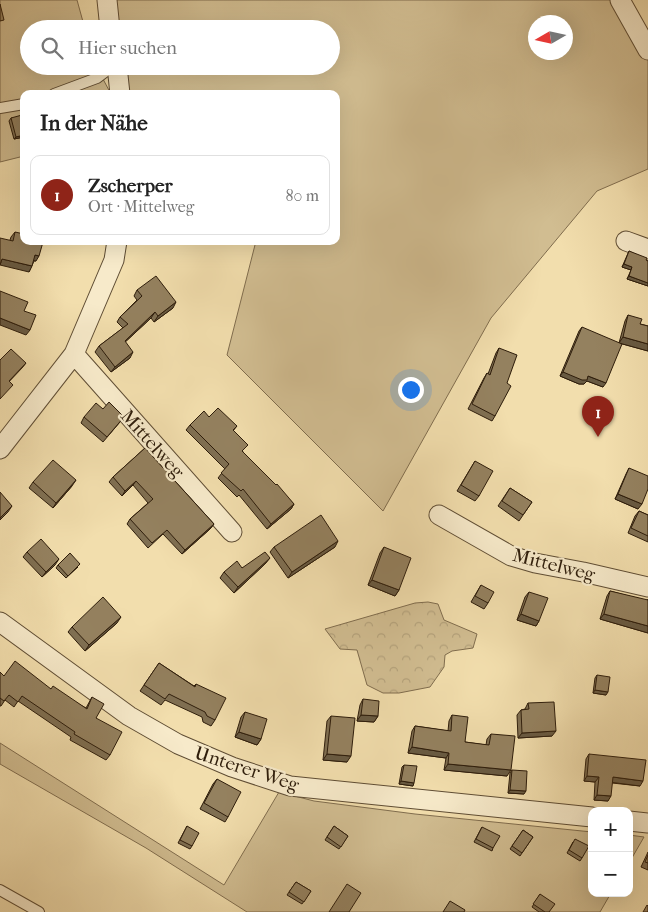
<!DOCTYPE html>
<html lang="de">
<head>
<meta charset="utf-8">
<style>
  body { margin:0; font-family:"IM FELL French Canon",serif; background:#f6f6f6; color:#222 }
  .controls { position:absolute; right:15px; bottom:15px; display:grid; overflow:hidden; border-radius:10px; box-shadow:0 5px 20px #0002 }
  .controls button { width:45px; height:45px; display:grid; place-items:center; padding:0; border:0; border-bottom:1px solid #e0e0e0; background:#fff; color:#222; font:25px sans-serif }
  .compass { position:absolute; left:528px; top:15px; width:45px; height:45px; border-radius:50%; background:#fff; box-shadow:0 5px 20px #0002; rotate:261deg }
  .you { position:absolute; left:410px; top:389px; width:18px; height:18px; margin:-12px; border:4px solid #fff; border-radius:50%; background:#1a73e8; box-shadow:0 0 0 8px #1a73e833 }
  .badge { display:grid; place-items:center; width:32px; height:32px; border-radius:50%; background:#8f2418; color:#fff; font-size:16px; font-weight:700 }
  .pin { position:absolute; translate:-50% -41px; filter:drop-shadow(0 1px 2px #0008) }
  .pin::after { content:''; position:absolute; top:26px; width:18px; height:15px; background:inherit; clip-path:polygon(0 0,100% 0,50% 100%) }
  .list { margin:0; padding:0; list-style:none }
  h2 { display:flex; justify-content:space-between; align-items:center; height:65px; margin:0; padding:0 20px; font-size:21px }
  h2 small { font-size:16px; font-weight:400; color:#767676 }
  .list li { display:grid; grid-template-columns:32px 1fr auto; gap:15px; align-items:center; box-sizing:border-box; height:80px; margin:0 10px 10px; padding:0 10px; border:1px solid #e0e0e0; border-radius:10px }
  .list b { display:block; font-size:19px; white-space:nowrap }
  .list p { margin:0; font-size:16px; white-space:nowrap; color:#767676 }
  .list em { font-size:16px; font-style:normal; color:#767676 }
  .icon { flex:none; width:28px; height:28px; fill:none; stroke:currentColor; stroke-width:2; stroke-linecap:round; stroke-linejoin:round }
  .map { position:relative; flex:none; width:648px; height:912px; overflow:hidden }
  .search { position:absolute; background:#fff; box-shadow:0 5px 20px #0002; left:20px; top:20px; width:320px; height:55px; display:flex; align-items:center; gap:12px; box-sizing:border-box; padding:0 18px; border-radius:28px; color:#767676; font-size:19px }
  .panel { position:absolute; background:#fff; box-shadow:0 5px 20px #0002; left:20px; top:90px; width:320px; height:155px; border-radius:10px }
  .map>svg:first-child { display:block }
  .green { fill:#d1bd91; stroke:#806d4e; fill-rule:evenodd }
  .forest { fill:url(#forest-crowns); stroke:#806d4e }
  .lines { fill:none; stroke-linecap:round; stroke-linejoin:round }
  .service-casing { stroke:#5f4d34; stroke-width:12 }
  .minor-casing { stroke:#5f4d34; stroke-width:21 }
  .service { stroke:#f7eaca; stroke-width:10 }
  .minor { stroke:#f7eaca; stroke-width:19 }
  .wall { fill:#7f6f52; stroke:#2e1d0b }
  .shaded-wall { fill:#685a42; stroke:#2e1d0b }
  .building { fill:#94815f; stroke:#2e1d0b }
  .labels { text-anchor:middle; stroke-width:4.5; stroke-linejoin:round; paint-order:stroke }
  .street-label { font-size:19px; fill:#2e1d0b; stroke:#f7eaca }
</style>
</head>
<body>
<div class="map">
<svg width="648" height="912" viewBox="0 0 648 912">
  <defs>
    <pattern id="forest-crowns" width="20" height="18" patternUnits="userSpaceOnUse" patternTransform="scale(1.25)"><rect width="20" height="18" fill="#d1bd91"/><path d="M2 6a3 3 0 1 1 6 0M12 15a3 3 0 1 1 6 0" fill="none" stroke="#b4a27c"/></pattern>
  </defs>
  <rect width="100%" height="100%" fill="#f2dead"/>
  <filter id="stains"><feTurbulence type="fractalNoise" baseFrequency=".004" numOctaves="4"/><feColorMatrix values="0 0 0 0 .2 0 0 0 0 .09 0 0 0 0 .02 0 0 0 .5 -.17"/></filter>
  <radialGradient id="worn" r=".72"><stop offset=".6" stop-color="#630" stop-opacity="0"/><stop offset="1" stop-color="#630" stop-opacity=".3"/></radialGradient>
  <path class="green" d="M0,0H77L85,29H29V66H96L111,94H24V156L0,162Z
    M115,0H620L648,50V169L597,191L491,318L383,511L227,355L256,241H336V94H125L122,66H331V29H118ZM536,22H566V52H536Z
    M0,743L224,885L279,792L314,801L415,814L592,832V893H611L600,912H247L146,848L0,764Z
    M629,835L644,837L629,863Z"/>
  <path class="forest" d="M428,602L438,604L444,620L477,634L473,648L452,651L445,655L444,667L430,687L399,693H383L367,685L357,650L340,649L325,629L415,603Z"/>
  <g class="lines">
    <g class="service-casing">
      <path id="service" d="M54,94L97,78L113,66
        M0,108L24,104
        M0,890L39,912"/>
    </g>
    <g class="minor-casing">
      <path id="minor" d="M107,0L110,29
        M620,0L648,50
        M117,66L120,94
        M626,241L648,249
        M74,354L232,532
        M0,449L74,354L114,260L117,241
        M439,515L511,556L535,563L583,572L648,587
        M0,622L129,716L178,744L232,767L290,786L592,817
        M629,821L648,823"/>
    </g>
    <use href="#service" class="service"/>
    <use href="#minor" class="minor"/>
  </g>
  <path class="wall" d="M27,43H29V65L23,48Z
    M11,118L24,119V137L14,139L9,121Z
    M15,232L36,261H34L29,272L10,240L11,237Z
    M165,241H173L171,244Z
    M629,251L648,261V286L627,279L631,270L622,267Z
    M137,290L173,308L154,322L151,318L125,342L130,358L111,372L95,352L99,346L123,328L117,322L120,317L137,300L134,296Z
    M628,315L640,324L648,326V351L619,343L625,321Z
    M582,327L603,387L587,381L584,384H579L560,376L579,331Z
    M499,348L495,416L492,421L468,409L484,378L487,373L488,374L496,353Z
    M84,417L120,422L103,442L81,423Z
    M209,417L237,426L233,431L243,452L294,504L291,509L267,529L239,495L237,497L218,478L225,469L186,430L190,425Z
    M145,448L214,524L210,529L182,554L163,534L148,548L127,524L130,519L148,503L133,485L122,496L109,482L113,477Z
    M475,461L479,496L475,501L457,491Z
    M629,468L638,509L615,499L626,474Z
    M33,482L72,486L53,508L29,488Z
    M510,488L532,502L519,521L498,506Z
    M639,511L648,515V542L628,533L635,516Z
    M274,547H335L288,578L270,552Z
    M384,547L399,590L395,596L368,585L380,553Z
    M27,552L55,565L42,577L23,557Z
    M266,563L234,593L220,578L224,572L242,568Z
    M58,565L78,567L66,578L56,568Z
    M481,585L488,603L484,609L471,602Z
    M610,591L647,601L648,599V633L600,619L607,596Z
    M529,592L539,621L536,626L517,620L525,597Z
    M117,623L85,651L68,632L72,627Z
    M159,663L194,686L196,684L215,720L211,726L203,722L202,717L165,700L161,705L140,691Z
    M0,672L4,676L51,689L86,708L92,697L96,718L110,755L106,760L70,740L71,737L18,701L14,707L5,700L1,706H0Z
    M597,675L606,695L593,693L595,678Z
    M363,699L378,716L374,722L357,721L360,705Z
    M528,703L552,736L518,738L517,715L521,710L525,709Z
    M245,712L261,739L257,745L235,737L241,717Z
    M452,715L465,742L486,745L487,739L491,734L507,776L444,770L446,758L408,753L412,731L415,726L448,731L449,721Z
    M331,716L347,762L323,760L327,721Z
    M589,754L640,786L612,783L608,801L594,800L595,782L584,781L586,759Z
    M404,765L413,786L399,784L402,767Z
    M512,770L524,794L508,793L510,773Z
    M217,779L228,817L225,822L200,809L213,784Z
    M187,826L192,846L190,849L178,843Z
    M334,826L348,836L339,849L325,840Z
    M482,827L493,848L492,851L474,842Z
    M523,830L533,837L520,856L510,849Z
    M573,842L582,858L580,861L567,853Z
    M648,852V870L641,867Z
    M296,882L311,891L302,904L287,895Z
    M540,894L549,912H539L532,907Z"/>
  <path class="shaded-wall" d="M24,135V137L14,139L16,137Z
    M35,255L39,256L36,261L31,260Z
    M2,259L32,266L29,272L0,265Z
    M624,264L632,267L631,270L622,267Z
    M629,276L648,283V286L627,279Z
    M176,302L173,308L154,322L158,316Z
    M155,312L151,318L121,346L125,341Z
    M0,318L30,330L26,335L0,325Z
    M623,337L648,344V351L619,343Z
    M133,352L130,358L111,372L115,367Z
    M26,363L22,368L5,386L9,381Z
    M563,372L588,376L606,383L603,387L587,381L584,384H579L560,376Z
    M76,480L72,486L53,508L56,503Z
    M136,481L133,485L122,496L125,491Z
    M618,494L642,504L638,509L615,499Z
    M294,504L291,509L267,529L271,524Z
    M12,506L8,512L0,520V518Z
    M214,524L210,529L182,554L185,550Z
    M338,541L335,547L288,578L292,572Z
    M270,558L266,563L234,593L238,587Z
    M59,559L55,565L42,577L46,572Z
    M372,580L399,590L395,596L368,585Z
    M521,614L539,621L536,626L517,620Z
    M604,614L648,626V633L600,619Z
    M121,617L117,623L85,651L89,645Z
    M595,690L608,692L606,695L593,693Z
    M361,715L378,716L374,722L357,721Z
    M556,731L552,736L518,738L522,733Z
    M239,732L261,739L257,745L235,737Z
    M412,747L449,753L446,758L408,753Z
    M327,754L351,756L347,762L323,760Z
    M448,764L511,770L507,776L444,770Z
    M587,776L599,777L595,782L584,781Z
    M613,777L643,781L640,786L609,782Z
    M401,781L414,783L413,786L399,784Z
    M510,790L526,791L524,794L508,793Z
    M597,795L611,796L608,801L594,800Z"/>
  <path class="building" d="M0,4L4,20L0,21Z
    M22,115L24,119V135L16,137L11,118Z
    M15,232L24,234V241L43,242L39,256L35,255L32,266L2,259L0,265V238L13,241Z
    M629,251L647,258L646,260L648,261V283L629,276L632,267L624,264Z
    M156,276L176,302L158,316L155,312L125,341L133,352L115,367L99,346L128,324L120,317L142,296L137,290Z
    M0,291L28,302L24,311L36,315L30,330L0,318Z
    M628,315L642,319L640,324L648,326V344L623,337Z
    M582,327L622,344L606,383L588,376L587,380H582L563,372Z
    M499,348L517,355L507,383L511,386L495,416L472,404L487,373L490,375Z
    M11,349L26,363L9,381L13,385L0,399V360Z
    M109,402L124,417L107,437L84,417L96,403L103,409Z
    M218,408L237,426L233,430L248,445L242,451L276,485L277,484L294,504L271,524L243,489L241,491L221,473L229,464L190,425L204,411L209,417Z
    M145,448L214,524L185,550L167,530L152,543L130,519L153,499L136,481L125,491L113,477Z
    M53,460L76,480L56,503L33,482Z
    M475,461L493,471L479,496L461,485Z
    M629,468L648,476V489L642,504L618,494Z
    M510,488L532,502L523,515L502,501Z
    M0,492L12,506L0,518Z
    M639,511L648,515V536L631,528Z
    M321,515L338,541L292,572L274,547Z
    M41,539L59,559L46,572L27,552Z
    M384,547L411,558L399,590L372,580Z
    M265,552L270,558L238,587L224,572L237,561L242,568Z
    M70,553L80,564L68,576L58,565Z
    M481,585L494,592L488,603L475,596Z
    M610,591L648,600V626L604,614Z
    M529,592L548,598L539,621L521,614Z
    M103,597L121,617L89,645L72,627Z
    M15,661L51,689L53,686L87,709L92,697L104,704L96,718L122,732L110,755L74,734L75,732L22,696L18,702L9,695L4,701L0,698V672L4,676Z
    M159,663L195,687L196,684L226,698L215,720L207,716L205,712L169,694L165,699L144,685Z
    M597,675L610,677L608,692L595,690Z
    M363,699L379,701L378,716L361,715Z
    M554,702L556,731L522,733L521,710L529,709L528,703Z
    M245,712L267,719L261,739L239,732Z
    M452,715L468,717L465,742L489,745L491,734L515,736L511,770L448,764L449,753L412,747L415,726L451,731Z
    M331,716L355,718L351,756L327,754Z
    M589,754L646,760L643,781L613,777L611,796L597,795L599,777L587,776Z
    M404,765L417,766L414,783L401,781Z
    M512,770L527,771L526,791L510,790Z
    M217,779L241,792L228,817L204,803Z
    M187,826L199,833L192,846L180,840Z
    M334,826L348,836L341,847L327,837Z
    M482,827L500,836L493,848L476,839Z
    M523,830L533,837L522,853L512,846Z
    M575,839L589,846L582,858L569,850Z
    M648,855V863L645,862Z
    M296,882L311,891L304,902L289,892Z
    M347,884L361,893L349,912H329Z
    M540,894L555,904L549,912H545L533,904Z
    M450,901L465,910L464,912H443Z
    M647,905L648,906V912H643Z"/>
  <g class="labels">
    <g class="street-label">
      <text transform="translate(153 443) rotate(48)" y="7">Mittelweg</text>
      <text transform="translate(554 564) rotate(14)" y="7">Mittelweg</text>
      <text transform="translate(247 768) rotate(18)" y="7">Unterer Weg</text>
    </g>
  </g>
  <rect width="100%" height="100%" filter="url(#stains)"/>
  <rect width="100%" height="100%" fill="url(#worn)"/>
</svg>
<div class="controls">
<button>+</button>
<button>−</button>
</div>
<svg class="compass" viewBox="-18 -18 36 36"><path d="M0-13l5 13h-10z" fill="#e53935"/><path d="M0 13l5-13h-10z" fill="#767676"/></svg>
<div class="you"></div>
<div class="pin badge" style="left:598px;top:437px">1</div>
<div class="search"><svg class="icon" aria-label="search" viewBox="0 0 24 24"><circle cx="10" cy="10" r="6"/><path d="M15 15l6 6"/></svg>Hier suchen</div>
<section class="panel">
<h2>In der Nähe<small></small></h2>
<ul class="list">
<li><span class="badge">1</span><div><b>Zscherper</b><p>Ort · Mittelweg</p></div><em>80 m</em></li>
</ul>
</section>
</div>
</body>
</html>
